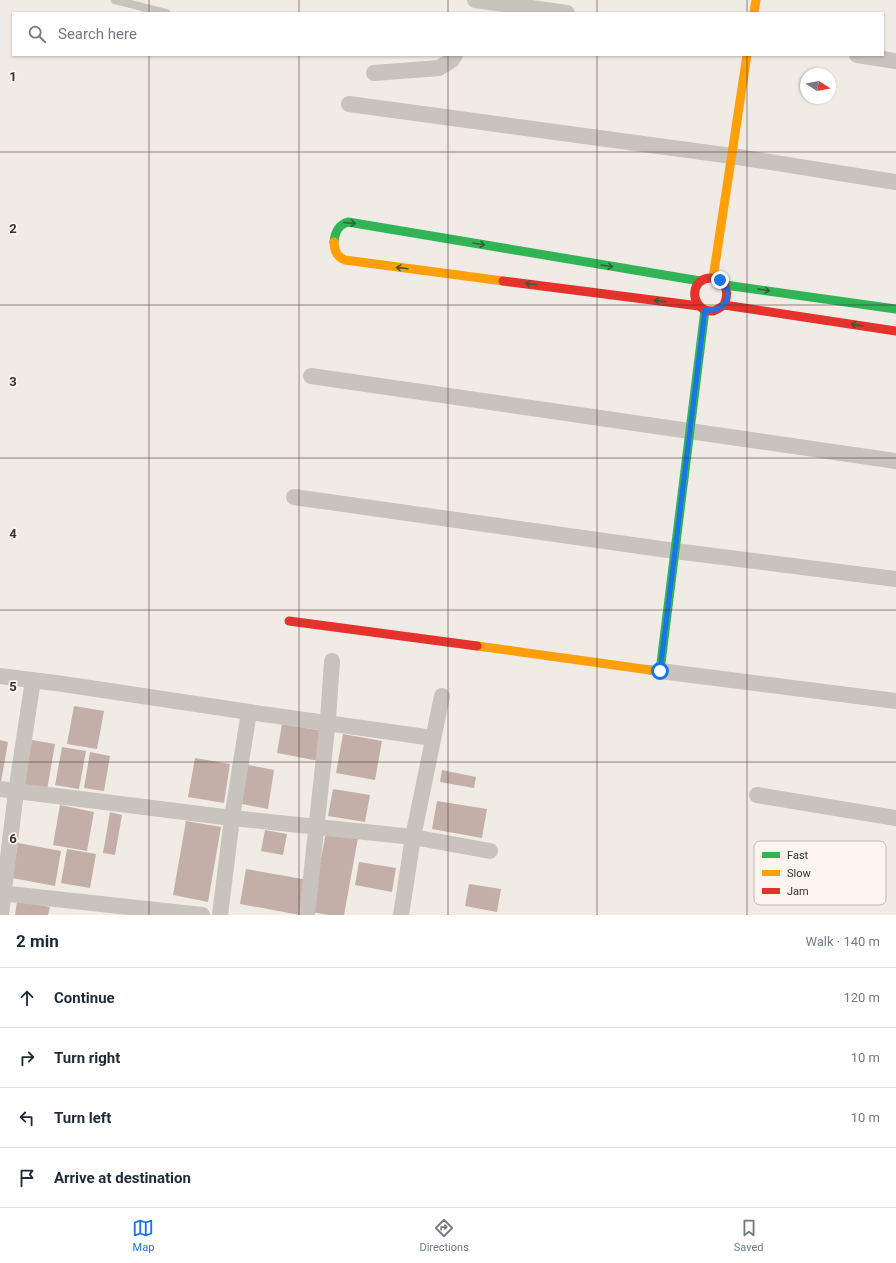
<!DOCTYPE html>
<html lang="en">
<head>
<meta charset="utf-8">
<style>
  body { margin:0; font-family:Roboto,sans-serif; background:#f2f2f3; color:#1f2937 }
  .compass { position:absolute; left:800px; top:68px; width:36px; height:36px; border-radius:50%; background:#fff; box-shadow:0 1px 3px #0004; rotate:101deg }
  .stop { position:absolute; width:12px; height:12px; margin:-9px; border:3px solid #1a73e8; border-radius:50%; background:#fff }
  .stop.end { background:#1a73e8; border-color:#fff; box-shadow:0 1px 4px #0008 }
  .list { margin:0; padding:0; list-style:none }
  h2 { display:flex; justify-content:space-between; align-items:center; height:52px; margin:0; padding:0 16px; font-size:17px }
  h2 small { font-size:13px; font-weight:400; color:#747a83 }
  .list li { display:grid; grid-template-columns:26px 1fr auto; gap:12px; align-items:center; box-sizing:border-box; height:60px; padding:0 16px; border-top:1px solid #e0e1e3 }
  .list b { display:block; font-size:15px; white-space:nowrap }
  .list em { font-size:13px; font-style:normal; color:#747a83 }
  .icon { flex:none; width:22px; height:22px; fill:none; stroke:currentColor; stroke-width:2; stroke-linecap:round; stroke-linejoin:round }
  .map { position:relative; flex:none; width:896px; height:915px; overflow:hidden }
  .search { position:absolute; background:#fff; box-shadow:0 1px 3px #0004; left:12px; right:12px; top:12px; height:44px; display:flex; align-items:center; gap:10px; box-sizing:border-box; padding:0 14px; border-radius:0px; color:#747a83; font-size:15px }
  .sheet { height:292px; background:#fff }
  nav { display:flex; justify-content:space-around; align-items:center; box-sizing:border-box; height:56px; border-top:1px solid #e0e1e3; background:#fff; font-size:11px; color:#747a83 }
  nav a { display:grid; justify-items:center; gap:2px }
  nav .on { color:#1a73e8 }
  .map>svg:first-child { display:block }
  .building { fill:#c3afa7 }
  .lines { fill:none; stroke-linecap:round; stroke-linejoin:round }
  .lane { stroke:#c9c3be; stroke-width:8 }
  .street { stroke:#c9c3be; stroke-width:16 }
  .fast { stroke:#30b455; stroke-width:9 }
  .slow { stroke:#ff9f0a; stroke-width:9 }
  .jam { stroke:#e5322d; stroke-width:9 }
  .oneway { stroke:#375e3a }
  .route { stroke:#1a73e8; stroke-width:5 }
  .grid { fill:none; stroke:#3b302b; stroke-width:1; stroke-opacity:0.55 }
  .key { fill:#fbf5ee; stroke:#c1bab4; stroke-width:1 }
  .key-label { font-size:11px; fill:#3b302b }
  .grid-label { font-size:13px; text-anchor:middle; font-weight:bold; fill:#3b302b; stroke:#fbf5ee; stroke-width:3.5; stroke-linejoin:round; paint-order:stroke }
</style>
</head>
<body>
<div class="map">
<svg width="896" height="915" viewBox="0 0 896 915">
  <rect width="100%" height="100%" fill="#f0ebe5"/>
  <path class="building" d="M74,706L104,711L97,749L67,744Z
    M282,724L324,731L319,761L277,753Z
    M343,734L382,741L375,780L336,773Z
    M0,740L8,742L1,782H0Z
    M32,740L55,744L47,790L23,786Z
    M62,747L86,751L79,789L55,785Z
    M90,752L110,756L104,791L84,788Z
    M195,758L230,764L224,803L188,797Z
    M244,764L274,770L268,809L237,803Z
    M442,770L476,777L474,788L440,782Z
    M333,789L370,795L365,822L328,816Z
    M437,801L487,809L482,838L432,829Z
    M60,805L94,812L87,851L53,845Z
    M110,812L122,815L115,855L103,853Z
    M186,821L221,827L208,902L173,895Z
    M265,830L287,834L283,855L261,851Z
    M326,832L358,838L344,915H329L311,912Z
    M18,843L61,851L55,886L12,878Z
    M67,849L96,854L90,888L61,883Z
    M359,862L396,868L392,892L355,885Z
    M246,869L308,880L300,915L240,904Z
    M469,884L501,889L497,912L465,906Z
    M17,901L50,907L48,915H15Z"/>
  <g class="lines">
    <path class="lane" d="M115,0L166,13"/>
    <path class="street" d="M475,0L567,13
      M857,55L896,61
      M374,73L439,68L452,60L455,55
      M349,104L732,156L896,182
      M311,376L896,461
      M294,497L675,551L896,579
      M660,671L896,701
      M0,676L63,684L249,712L433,738
      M0,789L232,818L413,837L490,851
      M757,795L896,818
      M0,893L202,915
      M1,915L16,792L33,680
      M220,915L232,818L249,712
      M307,915L328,719L332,661
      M401,915L413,837L442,696"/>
    <path class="fast" d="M334,242C335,232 338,225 348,222L700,281
      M725,285L896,309
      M650,670L660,671L705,310"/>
    <path class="slow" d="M754,13L756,0
      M334,242C334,251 337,257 345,260L503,281
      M713,278L747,55
      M477,646L650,670"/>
    <path class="jam" d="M503,281L699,306
      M724,305C738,272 691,269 695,297C697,306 704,312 713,311C717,310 721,307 724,305L896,331
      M289,621L477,646"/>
  </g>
  <defs><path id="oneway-shaft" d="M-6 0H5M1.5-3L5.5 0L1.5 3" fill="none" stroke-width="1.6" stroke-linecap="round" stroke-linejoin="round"/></defs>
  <g class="oneway">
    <use href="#oneway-shaft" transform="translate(350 223) rotate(5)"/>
    <use href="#oneway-shaft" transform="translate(479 244) rotate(9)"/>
    <use href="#oneway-shaft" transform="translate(607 266) rotate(9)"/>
    <use href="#oneway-shaft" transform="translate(402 268) rotate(-173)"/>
    <use href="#oneway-shaft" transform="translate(531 284) rotate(-173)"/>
    <use href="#oneway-shaft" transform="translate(764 290) rotate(8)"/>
    <use href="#oneway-shaft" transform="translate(660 301) rotate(-173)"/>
    <use href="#oneway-shaft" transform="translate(857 325) rotate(-171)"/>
  </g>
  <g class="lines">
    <path class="route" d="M660,671L705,310C725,313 736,294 720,280"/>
  </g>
  <path class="grid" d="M149,0V13M299,0V13M448,0V13M597,0V13M747,0V13M149,55V915M299,55V915M448,55V915M597,55V915M747,55V915M0,152H896M0,305H896M0,458H896M0,610H896M0,762H896"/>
  <rect x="754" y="841" width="132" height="64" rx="6" class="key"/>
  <rect x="762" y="852" width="18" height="6" fill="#30b455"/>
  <rect x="762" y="870" width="18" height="6" fill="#ff9f0a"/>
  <rect x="762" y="888" width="18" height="6" fill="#e5322d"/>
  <g class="key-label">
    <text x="787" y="859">Fast</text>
    <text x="787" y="877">Slow</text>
    <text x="787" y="895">Jam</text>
  </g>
  <g class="grid-label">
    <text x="13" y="81">1</text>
    <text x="13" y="233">2</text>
    <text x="13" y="386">3</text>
    <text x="13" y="538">4</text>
    <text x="13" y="691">5</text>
    <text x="13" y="843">6</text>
  </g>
</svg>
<svg class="compass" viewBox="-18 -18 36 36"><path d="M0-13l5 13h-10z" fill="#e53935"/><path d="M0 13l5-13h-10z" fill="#747a83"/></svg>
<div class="stop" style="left:660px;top:671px"></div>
<div class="stop end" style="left:720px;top:280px"></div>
<div class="search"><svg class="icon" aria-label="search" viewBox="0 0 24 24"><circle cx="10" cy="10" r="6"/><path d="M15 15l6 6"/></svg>Search here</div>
</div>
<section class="sheet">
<h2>2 min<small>Walk · 140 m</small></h2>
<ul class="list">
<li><svg class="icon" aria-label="ahead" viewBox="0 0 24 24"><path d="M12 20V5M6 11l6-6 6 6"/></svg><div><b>Continue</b></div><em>120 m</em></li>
<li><svg class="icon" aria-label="right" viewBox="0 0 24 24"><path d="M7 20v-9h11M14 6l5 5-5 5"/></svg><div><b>Turn right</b></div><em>10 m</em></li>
<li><svg class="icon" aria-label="left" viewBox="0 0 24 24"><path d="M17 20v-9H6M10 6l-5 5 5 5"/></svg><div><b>Turn left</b></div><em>10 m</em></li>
<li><svg class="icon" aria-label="arrive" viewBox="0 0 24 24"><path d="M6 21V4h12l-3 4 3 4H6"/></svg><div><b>Arrive at destination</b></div></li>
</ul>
</section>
<nav>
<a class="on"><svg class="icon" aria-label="map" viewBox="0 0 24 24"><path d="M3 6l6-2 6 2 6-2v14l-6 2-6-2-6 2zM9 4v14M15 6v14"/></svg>Map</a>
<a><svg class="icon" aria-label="directions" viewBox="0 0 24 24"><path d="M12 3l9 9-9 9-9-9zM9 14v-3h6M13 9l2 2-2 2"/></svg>Directions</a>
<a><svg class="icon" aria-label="saved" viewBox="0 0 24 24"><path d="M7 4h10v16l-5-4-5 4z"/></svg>Saved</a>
</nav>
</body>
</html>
